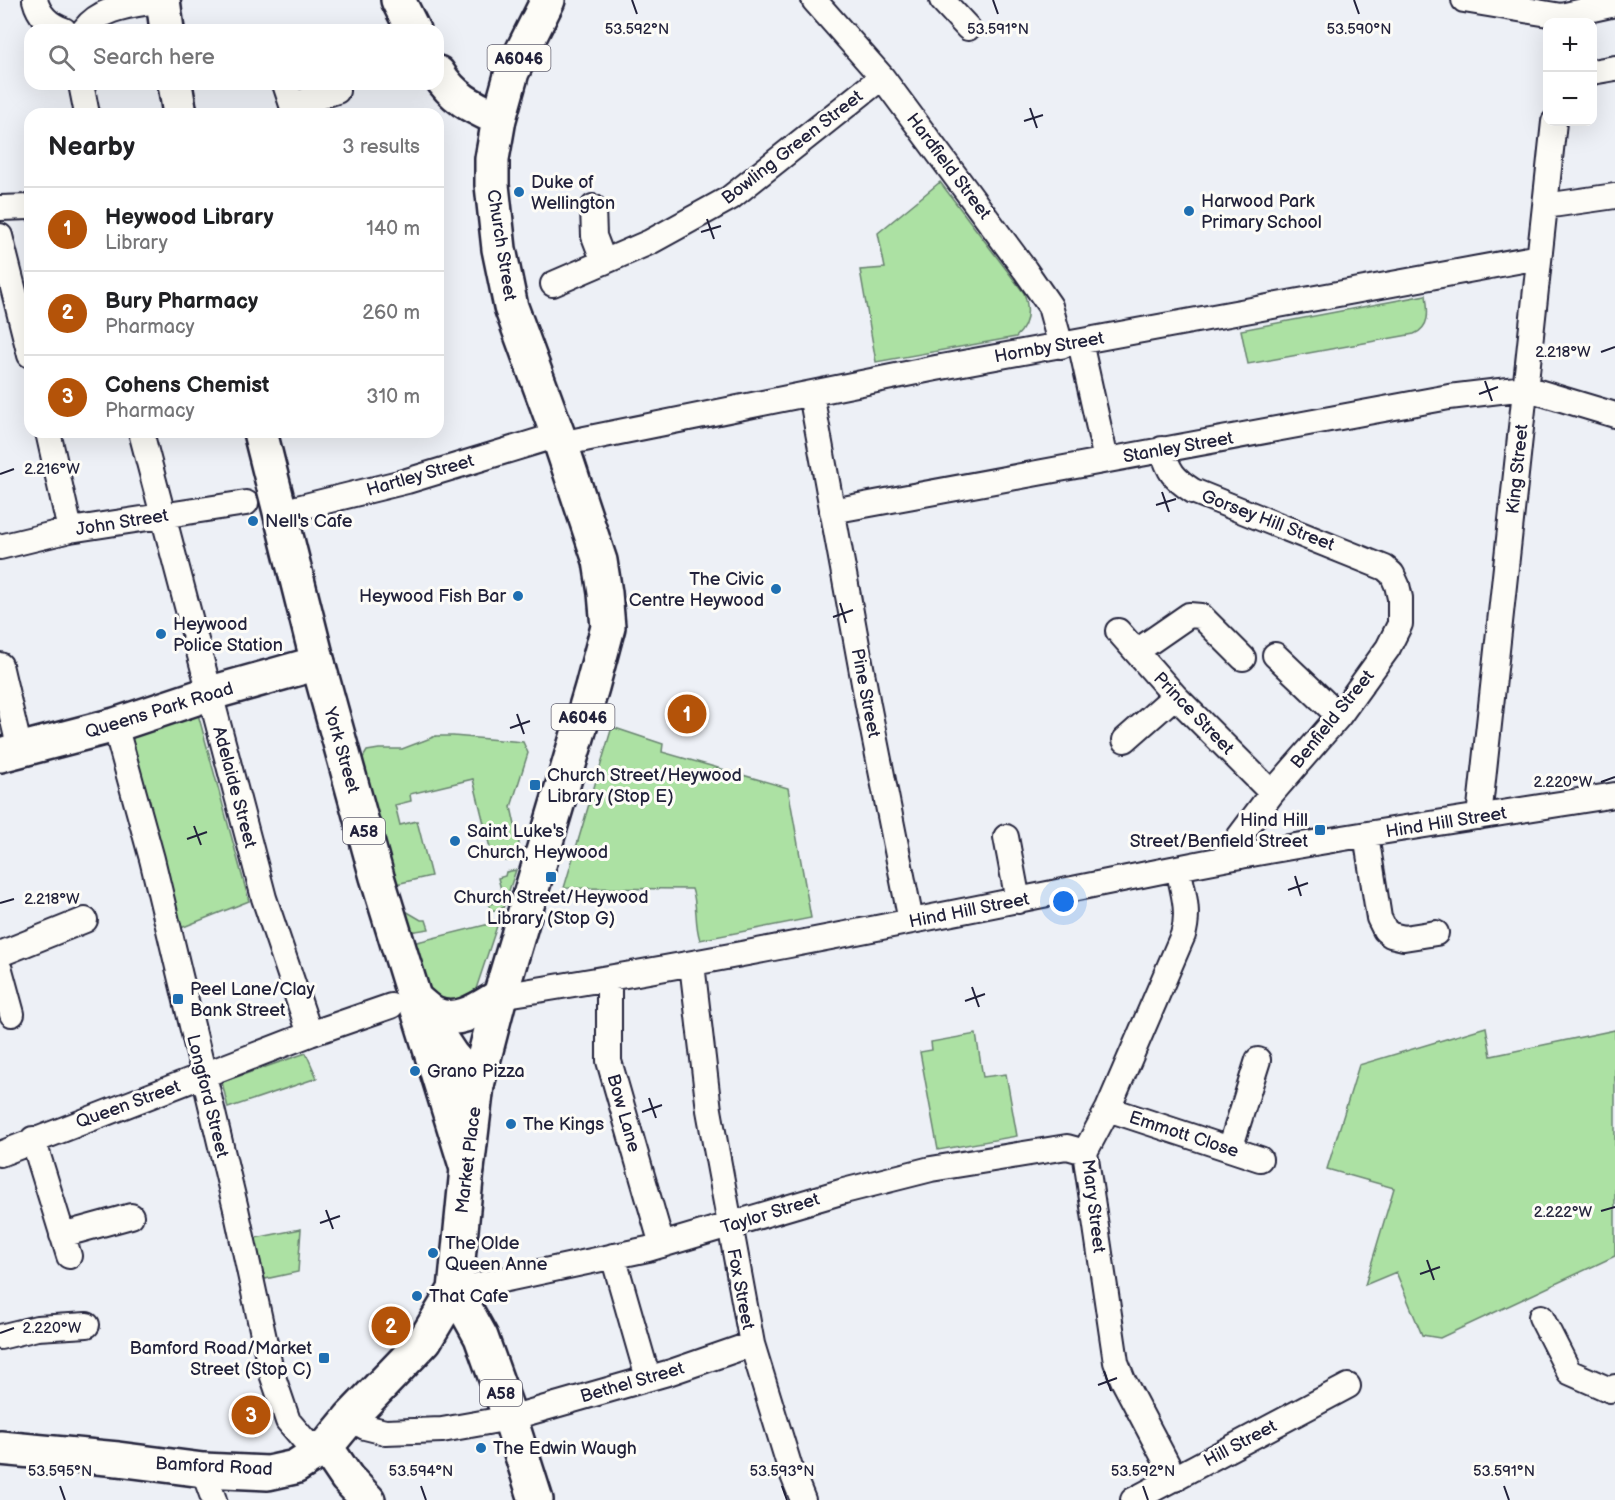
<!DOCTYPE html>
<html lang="en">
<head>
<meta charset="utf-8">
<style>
  body { margin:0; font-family:"Balsamiq Sans",sans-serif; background:#f6f6f6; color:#202124 }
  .controls { position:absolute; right:18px; top:18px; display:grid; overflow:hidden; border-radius:12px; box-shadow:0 6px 24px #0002 }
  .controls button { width:54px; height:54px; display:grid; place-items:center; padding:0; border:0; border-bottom:2px solid #e0e0e0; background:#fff; color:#202124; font:30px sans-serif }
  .you { position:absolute; left:1064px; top:902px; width:21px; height:21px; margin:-15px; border:4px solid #fff; border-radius:50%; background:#1a73e8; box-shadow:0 0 0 9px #1a73e833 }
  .badge { display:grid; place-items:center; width:39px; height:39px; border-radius:50%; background:#b45309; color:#fff; font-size:20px; font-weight:700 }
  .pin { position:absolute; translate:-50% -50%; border:3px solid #fff; box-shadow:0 2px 6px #0006 }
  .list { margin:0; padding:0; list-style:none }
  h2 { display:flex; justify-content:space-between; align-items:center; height:78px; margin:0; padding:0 24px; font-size:26px }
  h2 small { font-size:20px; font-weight:400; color:#757577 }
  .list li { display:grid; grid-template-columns:39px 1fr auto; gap:18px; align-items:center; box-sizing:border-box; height:84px; padding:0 24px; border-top:2px solid #e0e0e0 }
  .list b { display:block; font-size:22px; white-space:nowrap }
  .list p { margin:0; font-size:20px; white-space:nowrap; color:#757577 }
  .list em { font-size:20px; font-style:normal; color:#757577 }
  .icon { flex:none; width:33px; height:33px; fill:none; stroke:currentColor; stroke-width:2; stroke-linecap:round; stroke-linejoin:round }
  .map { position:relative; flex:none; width:1615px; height:1500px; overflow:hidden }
  .search { position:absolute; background:#fff; box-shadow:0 6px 24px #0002; left:24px; top:24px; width:420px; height:66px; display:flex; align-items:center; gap:15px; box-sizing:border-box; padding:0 21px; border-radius:18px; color:#757577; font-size:22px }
  .panel { position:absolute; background:#fff; box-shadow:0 6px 24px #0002; left:24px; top:108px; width:420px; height:330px; border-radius:18px }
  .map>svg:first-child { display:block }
  .green { fill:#ace1a3; stroke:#67826f; stroke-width:1.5 }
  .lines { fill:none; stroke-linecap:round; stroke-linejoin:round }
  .street-casing { stroke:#22223b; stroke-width:28 }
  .secondary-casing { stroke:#22223b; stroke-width:38 }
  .primary-casing { stroke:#22223b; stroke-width:38 }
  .highway-casing { stroke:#22223b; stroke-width:38 }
  .street { stroke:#fdfcf7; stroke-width:24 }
  .secondary { stroke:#fdfcf7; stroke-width:33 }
  .primary { stroke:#fdfcf7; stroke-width:33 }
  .highway { stroke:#fdfcf7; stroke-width:33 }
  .ticks { fill:none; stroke:#22223b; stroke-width:2 }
  .poi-dot { fill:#1f6fb2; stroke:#fdfcf7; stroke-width:2 }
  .labels { text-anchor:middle; stroke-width:6; stroke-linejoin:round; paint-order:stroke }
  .shield { fill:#fdfcf7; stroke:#646373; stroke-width:1.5 }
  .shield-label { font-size:16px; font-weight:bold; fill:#22223b }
  .street-label { font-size:18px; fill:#22223b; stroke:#fdfcf7 }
  .poi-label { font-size:18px; fill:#22223b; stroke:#fdfcf7; text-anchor:start }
  .ticks-label { font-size:15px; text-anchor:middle; fill:#22223b; stroke:#fdfcf7; stroke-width:6; stroke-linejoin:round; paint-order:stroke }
</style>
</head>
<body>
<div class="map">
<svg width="1615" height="1500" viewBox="0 0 1615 1500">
  <rect width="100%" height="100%" fill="#edf0f6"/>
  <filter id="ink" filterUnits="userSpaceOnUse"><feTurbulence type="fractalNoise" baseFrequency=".0167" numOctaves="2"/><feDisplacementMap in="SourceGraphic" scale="12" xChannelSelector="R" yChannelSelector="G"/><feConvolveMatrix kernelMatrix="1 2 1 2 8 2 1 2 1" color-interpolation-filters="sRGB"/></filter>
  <g filter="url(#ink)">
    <path class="green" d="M940,182L1024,293C1030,310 1029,325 1016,337L876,362L860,270L885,268L878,233Z
      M1426,295C1428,310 1431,327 1414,334L1248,364L1241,330Z
      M198,714L249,901L181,928L129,734Z
      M612,727L663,744L662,752L788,788L811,918L700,940C694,923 698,905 692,889L564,888Z
      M436,736H453L523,742L528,753L511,807L519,843L518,859L506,861L503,852L492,856L473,779L410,794L411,801L395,805L400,825L417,821L431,876L396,884L362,759L367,751L379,749H402Z
      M516,870L503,908L491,911L489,905L503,897L498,878L505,876L506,872Z
      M404,910L421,920H426L429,929L410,932Z
      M497,922L498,923L474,995L452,1007L431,993L413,943Z
      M1486,1027L1491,1056L1615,1030V1256L1440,1338L1422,1335L1396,1272L1365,1285L1394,1188L1327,1169L1359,1065Z
      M976,1034L983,1077L1006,1074L1017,1136L938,1150L920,1052L932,1050L931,1042Z
      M306,1053L317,1078L228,1108L222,1082Z
      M301,1229L298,1272L265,1279L255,1238Z"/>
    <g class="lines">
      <g class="street-casing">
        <path id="street" d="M35,0C39,16 49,25 64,30
          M814,0L882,77L1025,270L1050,306L1061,346
          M942,0L968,28
          M1464,0L1561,16L1615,4
          M84,30C101,6 136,5 162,0
          M1592,72L1615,68
          M81,84L87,114
          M285,84L295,114
          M292,105L337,91
          M1545,206L1615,196
          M593,207L594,236L604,262
          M0,208L30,207
          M0,236L30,355
          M553,284L650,242L730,198L882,77
          M1080,342L1106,460
          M811,394L868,705L911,921
          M48,432L70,530
          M141,432L264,898L310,1034
          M560,444L936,368L1539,257
          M1162,449C1169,472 1173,478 1193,491L1385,568L1392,574L1397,585L1400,598V624L1388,648L1339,716L1272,793L1239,837L1241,856
          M832,511L1449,397L1525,388L1615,415
          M281,512L407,481L558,435
          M0,547L70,530L246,503
          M1118,631L1175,696L1272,793
          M1137,651L1189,615L1201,616L1243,658
          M1275,655L1339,716
          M0,665L20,750
          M115,725L152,859L236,1209L271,1371L288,1421L306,1442L326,1447
          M1125,740L1175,696
          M1479,817L1554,122
          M1366,835L1379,918L1385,930L1391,935L1404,938L1436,933
          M1006,837L1018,901
          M0,954L85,920
          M692,964L709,1110L752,1344L790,1468L803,1500
          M0,970L12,1014
          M609,979V1061L662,1245
          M500,996C727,960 952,913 1177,868C1322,839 1469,819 1615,795
          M1108,1109L1260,1159
          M33,1139L69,1256
          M1230,1149L1258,1060
          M0,1154L310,1034L391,1006
          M62,1235L131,1216
          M613,1256L648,1378
          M455,1290L648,1249L844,1191L931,1169L1067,1147L1085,1152
          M1541,1317L1569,1372L1610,1390L1615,1387
          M0,1337L37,1328L87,1325
          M350,1418L365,1427L385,1432L442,1430L510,1418L671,1372L752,1344
          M203,1470L214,1500
          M1175,1479L1123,1380L1116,1362L1085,1152L1108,1109L1183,935C1190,912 1183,891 1178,868
          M1133,1500L1348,1386"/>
      </g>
      <g class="secondary-casing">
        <path id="secondary" d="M0,755L115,725L211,693L318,663
          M0,1448L118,1459L203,1470L268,1473L295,1467L326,1447"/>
      </g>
      <g class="primary-casing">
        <path id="primary" d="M398,0L413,30
          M438,73C454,99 473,107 499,119
          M467,1169L477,1085L500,996L592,687L608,627L605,593L600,561L558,435L511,307L499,249L492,185V159L499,119L512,72L548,0"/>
      </g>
      <g class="highway-casing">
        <path id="highway" d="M163,0L167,30
          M175,84L180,114
          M260,432L318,663L377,877L467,1169L455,1290L425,1340L350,1418L326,1447L347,1478L368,1500
          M416,1000C421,1004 428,1011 434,1014C458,1025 480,1008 500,996
          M433,1028L451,1055L477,1085
          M455,1290L481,1337L510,1418L536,1500"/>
      </g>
      <use href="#street" class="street"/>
      <use href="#secondary" class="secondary"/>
      <use href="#primary" class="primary"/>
      <use href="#highway" class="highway"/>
    </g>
  </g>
  <path class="ticks" d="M632,0L637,14M993,0L998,14M1354,0L1359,14M1030,108L1037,128M1024,121L1043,115M707,219L714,239M701,232L721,226M1601,352L1615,347M1485,381L1492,401M1479,394L1498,387M0,474L14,469M1162,492L1169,512M1156,505L1176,499M840,603L846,623M833,617L853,610M517,714L524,734M510,728L530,721M1601,782L1615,777M194,826L201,845M187,839L207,832M1295,876L1301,896M1288,890L1308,883M0,903L14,899M972,987L979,1007M965,1001L985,994M649,1098L656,1118M642,1112L662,1105M326,1210L333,1229M1601,1211L1615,1207M320,1223L340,1216M1427,1260L1434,1280M1420,1274L1440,1267M0,1333L14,1328M1104,1371L1111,1391M1098,1385L1117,1378M60,1486L65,1500M421,1486L426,1500M782,1486L787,1500M1143,1486L1148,1500M1504,1486L1509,1500"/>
  <g class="poi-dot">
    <circle cx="519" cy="192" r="6"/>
    <circle cx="1189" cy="211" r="6"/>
    <circle cx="253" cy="521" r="6"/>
    <circle cx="776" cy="589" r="6"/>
    <circle cx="518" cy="596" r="6"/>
    <circle cx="161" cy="634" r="6"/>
    <rect x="529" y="779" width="12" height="12" rx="3"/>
    <rect x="1314" y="824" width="12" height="12" rx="3"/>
    <circle cx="455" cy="841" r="6"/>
    <rect x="545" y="871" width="12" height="12" rx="3"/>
    <rect x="172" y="993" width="12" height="12" rx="3"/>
    <circle cx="415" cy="1071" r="6"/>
    <circle cx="511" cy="1124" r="6"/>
    <circle cx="433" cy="1253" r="6"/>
    <circle cx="417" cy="1296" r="6"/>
    <rect x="318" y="1352" width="12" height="12" rx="3"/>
    <circle cx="481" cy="1448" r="6"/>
  </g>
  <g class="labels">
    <g class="shield">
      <rect x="487.5" y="45" width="63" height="26" rx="4.5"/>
      <rect x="551.5" y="704" width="63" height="26" rx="4.5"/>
      <rect x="343" y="818" width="42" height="26" rx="4.5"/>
      <rect x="480" y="1380" width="42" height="26" rx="4.5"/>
    </g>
    <g class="shield-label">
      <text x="519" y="64">A6046</text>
      <text x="583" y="723">A6046</text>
      <text x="364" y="837">A58</text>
      <text x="501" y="1399">A58</text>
    </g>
    <g class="street-label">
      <text transform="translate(792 147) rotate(-38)" y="6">Bowling Green Street</text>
      <text transform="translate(949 166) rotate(53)" y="6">Hardfield Street</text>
      <text transform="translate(502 245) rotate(81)" y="6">Church Street</text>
      <text transform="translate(1049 347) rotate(-10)" y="6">Hornby Street</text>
      <text transform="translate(1178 447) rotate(-10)" y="6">Stanley Street</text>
      <text transform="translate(1517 469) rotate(-84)" y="6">King Street</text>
      <text transform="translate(420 475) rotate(-16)" y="6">Hartley Street</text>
      <text transform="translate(1268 520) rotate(21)" y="6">Gorsey Hill Street</text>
      <text transform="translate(122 522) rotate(-9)" y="6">John Street</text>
      <text transform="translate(866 693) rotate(79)" y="6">Pine Street</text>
      <text transform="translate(159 710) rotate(-17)" y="6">Queens Park Road</text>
      <text transform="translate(1194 713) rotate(46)" y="6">Prince Street</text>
      <text transform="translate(1332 719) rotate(-51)" y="6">Benfield Street</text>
      <text transform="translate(342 750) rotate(74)" y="6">York Street</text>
      <text transform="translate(235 787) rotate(75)" y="6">Adelaide Street</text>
      <text transform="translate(1446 822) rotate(-9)" y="6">Hind Hill Street</text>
      <text transform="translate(969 910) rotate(-11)" y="6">Hind Hill Street</text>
      <text transform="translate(208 1096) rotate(76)" y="6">Longford Street</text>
      <text transform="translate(128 1104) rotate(-20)" y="6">Queen Street</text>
      <text transform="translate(624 1113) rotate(74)" y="6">Bow Lane</text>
      <text transform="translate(1184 1134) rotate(18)" y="6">Emmott Close</text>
      <text transform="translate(468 1160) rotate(-83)" y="6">Market Place</text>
      <text transform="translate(1094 1206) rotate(83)" y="6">Mary Street</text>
      <text transform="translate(770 1213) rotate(-17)" y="6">Taylor Street</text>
      <text transform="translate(741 1289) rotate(79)" y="6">Fox Street</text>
      <text transform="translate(632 1382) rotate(-16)" y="6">Bethel Street</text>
      <text transform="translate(1240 1443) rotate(-28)" y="6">Hill Street</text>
      <text transform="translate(214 1466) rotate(3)" y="6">Bamford Road</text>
    </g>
    <g class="poi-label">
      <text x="531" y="188">Duke of<tspan x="531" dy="21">Wellington</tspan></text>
      <text x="1201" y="207">Harwood Park<tspan x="1201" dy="21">Primary School</tspan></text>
      <text x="265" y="527">Nell's Cafe</text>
      <text x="764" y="585" text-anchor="end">The Civic<tspan x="764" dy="21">Centre Heywood</tspan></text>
      <text x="506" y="602" text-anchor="end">Heywood Fish Bar</text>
      <text x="173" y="630">Heywood<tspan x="173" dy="21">Police Station</tspan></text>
      <text x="547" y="781">Church Street/Heywood<tspan x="547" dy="21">Library (Stop E)</tspan></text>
      <text x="1308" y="826" text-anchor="end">Hind Hill<tspan x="1308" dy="21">Street/Benfield Street</tspan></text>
      <text x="467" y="837">Saint Luke's<tspan x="467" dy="21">Church, Heywood</tspan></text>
      <text x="551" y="903" text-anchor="middle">Church Street/Heywood<tspan x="551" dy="21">Library (Stop G)</tspan></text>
      <text x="190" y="995">Peel Lane/Clay<tspan x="190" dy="21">Bank Street</tspan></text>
      <text x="427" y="1077">Grano Pizza</text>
      <text x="523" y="1130">The Kings</text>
      <text x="445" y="1249">The Olde<tspan x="445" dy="21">Queen Anne</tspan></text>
      <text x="429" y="1302">That Cafe</text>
      <text x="312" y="1354" text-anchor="end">Bamford Road/Market<tspan x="312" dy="21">Street (Stop C)</tspan></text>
      <text x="493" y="1454">The Edwin Waugh</text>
    </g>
  </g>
  <g class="ticks-label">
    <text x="637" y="34">53.592°N</text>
    <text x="998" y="34">53.591°N</text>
    <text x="1359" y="34">53.590°N</text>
    <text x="1563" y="357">2.218°W</text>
    <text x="52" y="474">2.216°W</text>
    <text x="1563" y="787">2.220°W</text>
    <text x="52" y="904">2.218°W</text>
    <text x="1563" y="1217">2.222°W</text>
    <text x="52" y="1333">2.220°W</text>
    <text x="60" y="1476">53.595°N</text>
    <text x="421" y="1476">53.594°N</text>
    <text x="782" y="1476">53.593°N</text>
    <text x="1143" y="1476">53.592°N</text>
    <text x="1504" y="1476">53.591°N</text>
  </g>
</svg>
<div class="controls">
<button>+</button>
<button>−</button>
</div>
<div class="you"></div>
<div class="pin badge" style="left:687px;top:714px">1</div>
<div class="pin badge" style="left:391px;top:1326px">2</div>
<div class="pin badge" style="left:251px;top:1415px">3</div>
<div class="search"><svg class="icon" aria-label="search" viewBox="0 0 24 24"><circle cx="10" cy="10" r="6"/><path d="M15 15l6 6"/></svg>Search here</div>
<section class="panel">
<h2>Nearby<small>3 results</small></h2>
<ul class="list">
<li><span class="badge">1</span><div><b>Heywood Library</b><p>Library</p></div><em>140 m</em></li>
<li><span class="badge">2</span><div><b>Bury Pharmacy</b><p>Pharmacy</p></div><em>260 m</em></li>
<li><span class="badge">3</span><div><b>Cohens Chemist</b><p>Pharmacy</p></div><em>310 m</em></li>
</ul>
</section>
</div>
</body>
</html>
